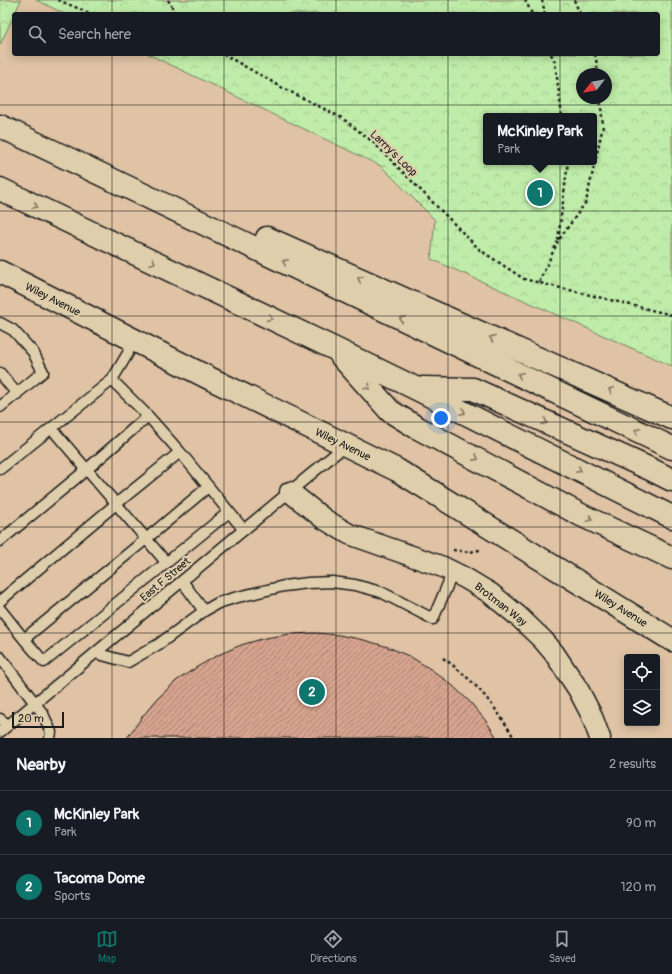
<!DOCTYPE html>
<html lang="en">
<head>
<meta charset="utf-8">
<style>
  body { margin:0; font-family:Pangolin,sans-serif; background:#20242c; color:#f1f3f6 }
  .controls { position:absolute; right:12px; bottom:12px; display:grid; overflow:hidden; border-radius:4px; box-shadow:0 2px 10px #0003 }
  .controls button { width:36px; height:36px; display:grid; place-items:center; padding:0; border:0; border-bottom:1px solid #363941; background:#171b24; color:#f1f3f6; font:20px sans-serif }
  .compass { position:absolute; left:576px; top:68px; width:36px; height:36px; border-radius:50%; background:#171b24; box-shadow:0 2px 10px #0003; rotate:239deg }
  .scale { position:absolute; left:12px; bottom:10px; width:52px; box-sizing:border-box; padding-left:4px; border:2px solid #1c1c1c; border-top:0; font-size:11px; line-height:14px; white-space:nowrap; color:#1c1c1c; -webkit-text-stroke:3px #dfceab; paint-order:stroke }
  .you { position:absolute; left:441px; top:418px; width:14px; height:14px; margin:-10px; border:3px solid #fff; border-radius:50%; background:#1a73e8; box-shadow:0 0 0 6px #1a73e833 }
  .badge { display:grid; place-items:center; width:26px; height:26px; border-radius:50%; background:#0f766e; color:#fff; font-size:13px; font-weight:700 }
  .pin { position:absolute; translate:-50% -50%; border:2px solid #fff; box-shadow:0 1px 4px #0006 }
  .popup { position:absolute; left:483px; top:113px; width:114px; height:52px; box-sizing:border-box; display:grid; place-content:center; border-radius:4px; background:#171b24; filter:drop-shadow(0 1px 3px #0005); font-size:13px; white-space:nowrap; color:#9ea1a6 }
  .popup b { font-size:15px; color:#f1f3f6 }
  .popup::after { content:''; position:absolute; left:50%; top:100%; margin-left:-8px; border:8px solid transparent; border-top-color:#171b24 }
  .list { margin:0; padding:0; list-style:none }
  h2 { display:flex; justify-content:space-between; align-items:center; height:52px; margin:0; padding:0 16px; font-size:17px }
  h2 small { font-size:13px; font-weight:400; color:#9ea1a6 }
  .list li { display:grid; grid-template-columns:26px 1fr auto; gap:12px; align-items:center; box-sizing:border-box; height:64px; padding:0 16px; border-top:1px solid #363941 }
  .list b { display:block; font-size:15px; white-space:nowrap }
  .list p { margin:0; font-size:13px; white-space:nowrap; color:#9ea1a6 }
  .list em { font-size:13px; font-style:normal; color:#9ea1a6 }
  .icon { flex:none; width:22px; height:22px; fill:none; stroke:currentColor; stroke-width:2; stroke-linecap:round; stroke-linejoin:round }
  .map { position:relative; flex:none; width:672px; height:738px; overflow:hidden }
  .search { position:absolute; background:#171b24; box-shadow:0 2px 10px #0003; left:12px; right:12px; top:12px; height:44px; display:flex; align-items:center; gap:10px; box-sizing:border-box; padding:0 14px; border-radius:4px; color:#9ea1a6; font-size:15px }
  .sheet { height:180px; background:#171b24 }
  nav { display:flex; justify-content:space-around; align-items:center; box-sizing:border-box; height:56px; border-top:1px solid #363941; background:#171b24; font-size:11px; color:#9ea1a6 }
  nav a { display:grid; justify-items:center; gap:2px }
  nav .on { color:#0f766e }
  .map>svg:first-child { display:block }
  .park { fill:url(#park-crowns); stroke:#6e8462; fill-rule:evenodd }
  .building { fill:url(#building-hatch); stroke:#1c1c1c }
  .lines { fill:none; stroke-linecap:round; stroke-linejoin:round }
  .lane-casing { stroke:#1c1c1c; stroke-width:13 }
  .street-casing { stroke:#1c1c1c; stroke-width:23 }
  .secondary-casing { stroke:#1c1c1c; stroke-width:25 }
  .highway-casing { stroke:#1c1c1c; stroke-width:25 }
  .path { stroke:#1c1c1c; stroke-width:2.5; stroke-dasharray:3 3; stroke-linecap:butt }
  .lane { stroke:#dfceab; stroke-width:10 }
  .street { stroke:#dfceab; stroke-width:20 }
  .secondary { stroke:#dfceab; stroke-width:22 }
  .highway { stroke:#dfceab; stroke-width:22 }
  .oneway { stroke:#7e7564 }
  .grid { fill:none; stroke:#1c1c1c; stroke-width:1; stroke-opacity:0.55 }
  .labels { text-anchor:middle; stroke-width:4; stroke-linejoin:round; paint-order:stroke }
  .street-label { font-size:11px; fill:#1c1c1c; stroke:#dfceab }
</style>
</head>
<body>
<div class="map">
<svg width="672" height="738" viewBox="0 0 672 738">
  <defs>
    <pattern id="park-crowns" width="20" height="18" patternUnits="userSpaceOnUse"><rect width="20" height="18" fill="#bfeca9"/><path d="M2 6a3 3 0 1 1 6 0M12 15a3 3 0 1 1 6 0" fill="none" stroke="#a4ca91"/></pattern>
    <pattern id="building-hatch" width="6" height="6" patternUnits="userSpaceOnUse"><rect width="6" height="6" fill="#d6a38e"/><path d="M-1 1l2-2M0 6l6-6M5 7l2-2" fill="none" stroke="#ad8473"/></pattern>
  </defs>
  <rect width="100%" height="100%" fill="#dfc3a4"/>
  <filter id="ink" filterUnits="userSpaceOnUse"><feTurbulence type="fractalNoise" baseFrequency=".025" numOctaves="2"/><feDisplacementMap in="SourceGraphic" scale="8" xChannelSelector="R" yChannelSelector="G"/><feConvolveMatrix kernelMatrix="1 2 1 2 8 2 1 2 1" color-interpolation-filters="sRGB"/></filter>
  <g filter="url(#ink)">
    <path class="park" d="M0,0H21L0,45Z
      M36,0H672V366L431,259L435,220L381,166L148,54H658V14H65ZM582,74H606V98H582ZM486,116H594V162H486Z"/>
    <path class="building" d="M315,633L339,635L364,640L388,647L411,657L432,670L452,685L470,702L486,721L497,738H127L142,717L158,698L176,681L197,667L218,655L241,645L265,638L290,634Z"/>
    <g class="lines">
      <g class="lane-casing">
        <path id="lane" d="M0,323L13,330L33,352L43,372L0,407
          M0,373L17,394
          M112,380L148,416L180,452L244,530
          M52,429L166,562
          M0,469L112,380L128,353L132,339
          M0,541L86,470L148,416
          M182,581L204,611
          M0,601L116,504L180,452
          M0,609L24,639L44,662L229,512
          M24,639L146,539L208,487
          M95,653L128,662L159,644L204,611L218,603L234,598L284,586L308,583L332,582L355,585L381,592L433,619L453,572
          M0,657L43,714L51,732L50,738
          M0,719L8,725
          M0,732L346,445"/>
      </g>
      <g class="street-casing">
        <path id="street" d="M290,492L324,519L349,534L443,567L465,578L490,593L518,616L543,640L554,653L578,689L591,714L600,738"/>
      </g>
      <g class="secondary-casing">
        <path id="secondary" d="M0,272L207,377L397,470L672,640"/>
      </g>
      <g class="highway-casing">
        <path id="highway" d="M0,126L672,448
          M0,189L333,348L415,388L672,517
          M267,238L672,418
          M341,356L390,411L416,427L581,515L672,558
          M423,388L473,389L650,469L672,480"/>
      </g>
      <path class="path" d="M58,0L92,14
        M168,0L176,14
        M525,0L532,14
        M542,0L545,14
        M574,0L580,14
        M223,54L283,88L342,118L373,142L480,250L524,279L672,315
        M551,54L555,62L562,116
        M595,54L596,58L598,74
        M558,240L568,162
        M539,282L558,241L586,202L603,126L600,98
        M453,550L469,552L480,550
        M443,658C474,680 495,705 514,738"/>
      <use href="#lane" class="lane"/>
      <use href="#street" class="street"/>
      <use href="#secondary" class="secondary"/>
      <use href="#highway" class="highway"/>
    </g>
    <defs><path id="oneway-chevron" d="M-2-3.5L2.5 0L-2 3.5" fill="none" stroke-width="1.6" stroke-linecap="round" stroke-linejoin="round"/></defs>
    <g class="oneway">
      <use href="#oneway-chevron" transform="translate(35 206) rotate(25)"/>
      <use href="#oneway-chevron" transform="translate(153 262) rotate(25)"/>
      <use href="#oneway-chevron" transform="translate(285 262) rotate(-154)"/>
      <use href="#oneway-chevron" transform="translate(360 279) rotate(-156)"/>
      <use href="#oneway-chevron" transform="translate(270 318) rotate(25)"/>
      <use href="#oneway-chevron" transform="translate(402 319) rotate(-154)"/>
      <use href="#oneway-chevron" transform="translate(492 338) rotate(-156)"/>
      <use href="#oneway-chevron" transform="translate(520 375) rotate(-154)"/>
      <use href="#oneway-chevron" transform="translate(368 387) rotate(49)"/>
      <use href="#oneway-chevron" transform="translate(611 390) rotate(-156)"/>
      <use href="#oneway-chevron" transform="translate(463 412) rotate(27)"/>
      <use href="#oneway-chevron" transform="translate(545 422) rotate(24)"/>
      <use href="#oneway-chevron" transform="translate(637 431) rotate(-154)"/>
      <use href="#oneway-chevron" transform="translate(476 458) rotate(28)"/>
      <use href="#oneway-chevron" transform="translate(579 470) rotate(27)"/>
      <use href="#oneway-chevron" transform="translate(590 519) rotate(25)"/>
    </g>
  </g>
  <path class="grid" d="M112,0V14M224,0V14M336,0V14M448,0V14M560,0V14M112,54V738M224,54V738M336,54V738M448,54V738M560,54V738M0,105H672M0,211H672M0,316H672M0,422H672M0,527H672M0,633H672"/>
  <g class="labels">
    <g class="street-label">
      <text transform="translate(394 153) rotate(44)" y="4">Larrry's Loop</text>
      <text transform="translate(53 299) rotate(27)" y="4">Wiley Avenue</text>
      <text transform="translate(343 444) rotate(26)" y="4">Wiley Avenue</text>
      <text transform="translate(165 579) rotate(-40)" y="4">East F Street</text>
      <text transform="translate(501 604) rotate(38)" y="4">Brotman Way</text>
      <text transform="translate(621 608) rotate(32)" y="4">Wiley Avenue</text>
    </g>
  </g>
</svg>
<div class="controls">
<button><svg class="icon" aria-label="locate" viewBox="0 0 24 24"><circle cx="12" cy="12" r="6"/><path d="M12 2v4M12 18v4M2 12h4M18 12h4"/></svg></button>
<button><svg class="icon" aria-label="layers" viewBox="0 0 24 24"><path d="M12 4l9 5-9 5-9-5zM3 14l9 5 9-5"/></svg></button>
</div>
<svg class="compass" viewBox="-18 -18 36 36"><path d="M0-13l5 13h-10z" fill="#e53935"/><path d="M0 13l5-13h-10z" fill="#9ea1a6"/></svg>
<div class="scale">20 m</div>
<div class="you"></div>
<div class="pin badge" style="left:540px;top:193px">1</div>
<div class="popup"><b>McKinley Park</b>Park</div>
<div class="pin badge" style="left:312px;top:692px">2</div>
<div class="search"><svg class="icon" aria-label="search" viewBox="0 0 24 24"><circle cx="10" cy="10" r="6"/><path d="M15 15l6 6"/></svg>Search here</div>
</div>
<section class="sheet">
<h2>Nearby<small>2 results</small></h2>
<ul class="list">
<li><span class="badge">1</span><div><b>McKinley Park</b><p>Park</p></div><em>90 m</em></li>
<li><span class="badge">2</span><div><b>Tacoma Dome</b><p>Sports</p></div><em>120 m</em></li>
</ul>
</section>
<nav>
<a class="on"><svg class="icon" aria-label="map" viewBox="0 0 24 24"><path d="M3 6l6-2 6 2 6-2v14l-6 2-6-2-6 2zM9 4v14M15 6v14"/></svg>Map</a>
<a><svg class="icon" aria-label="directions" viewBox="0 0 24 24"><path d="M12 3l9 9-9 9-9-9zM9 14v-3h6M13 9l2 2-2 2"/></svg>Directions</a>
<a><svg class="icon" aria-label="saved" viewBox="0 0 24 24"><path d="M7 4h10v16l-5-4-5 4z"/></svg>Saved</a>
</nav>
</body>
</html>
